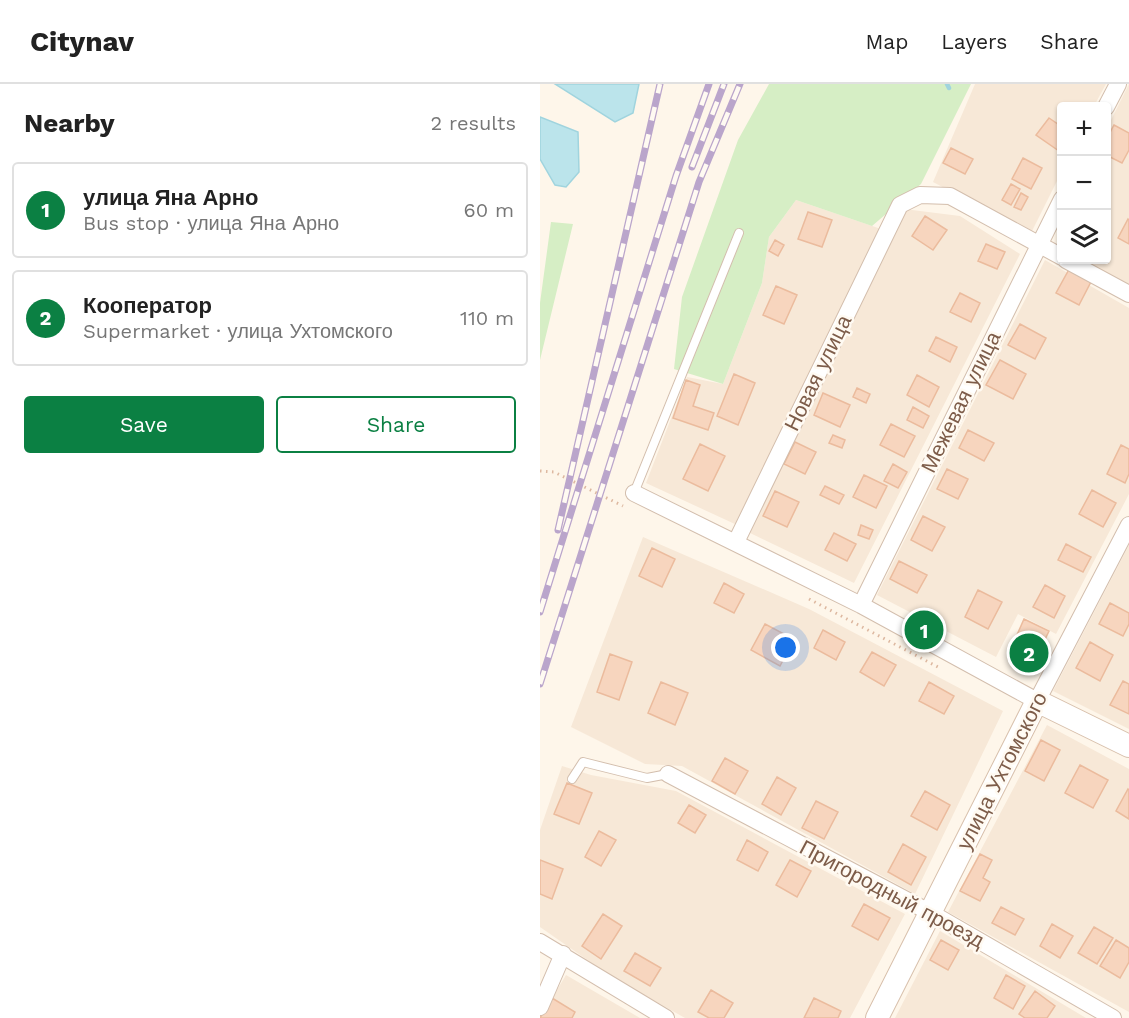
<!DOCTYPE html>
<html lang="en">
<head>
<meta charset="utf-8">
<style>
  body { margin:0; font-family:"Work Sans",sans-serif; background:#f2f2f2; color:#222 }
  .controls { position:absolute; right:18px; top:18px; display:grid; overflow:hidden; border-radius:6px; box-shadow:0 2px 4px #0004 }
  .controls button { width:54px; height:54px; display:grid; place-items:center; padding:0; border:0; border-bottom:2px solid #e0e0e0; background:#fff; color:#222; font:30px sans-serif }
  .you { position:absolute; left:246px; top:564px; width:21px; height:21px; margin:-15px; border:4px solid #fff; border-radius:50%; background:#1a73e8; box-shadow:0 0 0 9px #1a73e833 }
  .badge { display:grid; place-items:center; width:39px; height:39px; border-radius:50%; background:#0b8043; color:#fff; font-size:20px; font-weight:700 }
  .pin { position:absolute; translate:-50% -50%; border:3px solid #fff; box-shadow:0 2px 6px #0006 }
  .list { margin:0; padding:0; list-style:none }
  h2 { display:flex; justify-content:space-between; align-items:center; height:78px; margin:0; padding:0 24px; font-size:26px }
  h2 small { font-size:20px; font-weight:400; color:#767676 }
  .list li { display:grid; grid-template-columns:39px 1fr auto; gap:18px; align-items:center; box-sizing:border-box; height:96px; margin:0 12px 12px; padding:0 12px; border:2px solid #e0e0e0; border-radius:6px }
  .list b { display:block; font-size:22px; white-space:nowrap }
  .list p { margin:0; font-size:20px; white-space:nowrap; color:#767676 }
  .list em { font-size:20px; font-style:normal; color:#767676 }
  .actions { display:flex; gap:12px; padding:18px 24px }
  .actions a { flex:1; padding:14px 0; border:2px solid #0b8043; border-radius:6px; text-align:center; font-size:21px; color:#0b8043 }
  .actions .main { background:#0b8043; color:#fff }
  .icon { flex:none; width:33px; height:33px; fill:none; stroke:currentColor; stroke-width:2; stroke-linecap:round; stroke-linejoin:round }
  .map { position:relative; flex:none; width:589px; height:934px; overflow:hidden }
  header { display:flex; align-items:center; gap:36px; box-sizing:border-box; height:84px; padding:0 30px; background:#fff; border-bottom:2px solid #e0e0e0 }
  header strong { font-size:28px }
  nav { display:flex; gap:33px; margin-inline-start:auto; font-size:21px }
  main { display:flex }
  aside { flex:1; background:#fff }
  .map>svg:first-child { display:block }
  .residential { fill:#f7e8d7 }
  .green { fill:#d6eec5 }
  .water { fill:#bbe4eb; stroke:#a0d4de; stroke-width:1.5 }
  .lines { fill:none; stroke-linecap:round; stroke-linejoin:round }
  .stream { stroke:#a0d4de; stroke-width:4.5 }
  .building { fill:#f7d5be; stroke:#ebbb9d; stroke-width:1.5 }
  .lane-casing { stroke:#d3bead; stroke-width:10 }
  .street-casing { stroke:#d3bead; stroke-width:18 }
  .secondary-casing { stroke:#d8c0ac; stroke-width:24 }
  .path { stroke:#ddb8a0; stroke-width:3; stroke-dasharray:1.5 4.5; stroke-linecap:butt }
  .lane { stroke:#fff; stroke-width:8 }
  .street { stroke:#fff; stroke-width:16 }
  .secondary { stroke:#fff; stroke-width:22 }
  .rail-casing { stroke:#baa5cb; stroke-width:7 }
  .rail { stroke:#fffaf2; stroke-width:4.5; stroke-dasharray:14; stroke-linecap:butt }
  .labels { text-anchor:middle; stroke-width:5; stroke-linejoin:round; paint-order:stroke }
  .street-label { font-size:21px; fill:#7d5c49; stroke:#fffaf2 }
</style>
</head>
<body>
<header>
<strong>Citynav</strong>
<nav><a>Map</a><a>Layers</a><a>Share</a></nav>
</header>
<main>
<aside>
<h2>Nearby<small>2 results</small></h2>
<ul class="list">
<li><span class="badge">1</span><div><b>улица Яна Арно</b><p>Bus stop · улица Яна Арно</p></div><em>60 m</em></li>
<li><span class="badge">2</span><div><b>Кооператор</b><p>Supermarket · улица Ухтомского</p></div><em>110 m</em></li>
</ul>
<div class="actions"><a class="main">Save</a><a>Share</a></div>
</aside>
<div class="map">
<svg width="589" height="934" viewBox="0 0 589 934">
  <rect width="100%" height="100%" fill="#fef6ea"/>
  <path class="residential" d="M435,0H566L554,22H522L521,89L491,149L393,98Z
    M589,0V202L538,176H566L567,44Z
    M256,116L341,145L197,441L106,399L147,293L183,300L222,199L229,153Z
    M364,125L420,132L480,170L314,499L208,448Z
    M505,176L589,224V410L516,550L478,530L456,573L337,511Z
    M103,453L269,525L463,627L375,810L142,682L105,680L31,643Z
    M589,461V645L513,607Z
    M507,641L589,685V928L408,828Z
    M22,682L51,691L136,707L365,830L310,934H145L69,891L0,843V746Z
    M400,847L546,934H355Z
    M26,891L100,934H0Z"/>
  <path class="green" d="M229,0H431L381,100L332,142L256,116L229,153L222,199L183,300L134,285L142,213L198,56Z
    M11,138L33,140L0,276V219Z"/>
  <path class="water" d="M15,0H99L93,29L75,38Z
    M0,33L38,48L39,88L26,103L15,101L0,75Z"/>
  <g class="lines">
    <path class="stream" d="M407,0L409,4"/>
  </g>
  <path class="building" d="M509,34L522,43V63L519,67L496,51Z
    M574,41L589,49V66L582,79L566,71V56Z
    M411,64L433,75L425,90L403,79Z
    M483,74L502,84L491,105L472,95Z
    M471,100L480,105L471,121L462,116Z
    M481,109L488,113L481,126L474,123Z
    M268,128L292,136L282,163L258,155Z
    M385,132L407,146L393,166L372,152Z
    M588,135L589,136V160L578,154Z
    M235,156L244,161L238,172L229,167Z
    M446,160L465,168L457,185L438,177Z
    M532,180L554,192L539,221L516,209Z
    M236,202L257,211L244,240L223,231Z
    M420,209L440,219L431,238L410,228Z
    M480,240L506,254L495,275L468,261Z
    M396,253L417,263L410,278L389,267Z
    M460,276L486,290L473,315L446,301Z
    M194,290L215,299L198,341L177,332Z
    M377,291L399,303L389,323L367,311Z
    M146,296L160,301L153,322L174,329L168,346L133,334Z
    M317,304L330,310L326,319L313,313Z
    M283,309L310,321L300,343L274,331Z
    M373,323L389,332L383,344L367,336Z
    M351,340L375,352L364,373L340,361Z
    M428,346L454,359L444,377L419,364Z
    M293,351L305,356L302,364L289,359Z
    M255,358L276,368L265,390L244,380Z
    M160,360L185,372L168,407L143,395Z
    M581,361L589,365V390L585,399L567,390Z
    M353,380L367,388L358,404L344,397Z
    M407,385L428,395L418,415L397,405Z
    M324,391L347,402L336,424L313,413Z
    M285,402L304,411L299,420L280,411Z
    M552,406L576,419L563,443L539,430Z
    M235,407L259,418L247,443L223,432Z
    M383,432L405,443L392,467L371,456Z
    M321,441L333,446L329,455L318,451Z
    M294,449L316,460L307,477L285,466Z
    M526,460L551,473L543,488L518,476Z
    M112,464L135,475L122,503L99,492Z
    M359,477L387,491L377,509L350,495Z
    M184,499L204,510L194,529L174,519Z
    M505,501L525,512L514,534L493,523Z
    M438,506L462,518L448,545L425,533Z
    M570,519L589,529V540L583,552L559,540Z
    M484,535L509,547L497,572L473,560Z
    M225,540L246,551L243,557L251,561L240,582L211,566Z
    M283,546L305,558L296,576L274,564Z
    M550,558L573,571L560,597L536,584Z
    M332,568L356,581L344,602L320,588Z
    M70,570L92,578L79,616L57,608Z
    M583,597L589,600V630L570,621Z
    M121,598L148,609L135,641L108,629Z
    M389,598L414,612L404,630L379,617Z
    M501,656L520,666L504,697L485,687Z
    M185,674L208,687L195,710L172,697Z
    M540,681L568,696L553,724L525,709Z
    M237,693L256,704L241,731L222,720Z
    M27,699L52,709L39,740L14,730Z
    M588,705L589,706V735L576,727Z
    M385,707L410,721L397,746L371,732Z
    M276,717L298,728L284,755L262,744Z
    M149,721L166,731L155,749L138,739Z
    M59,747L76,756L61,782L45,773Z
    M207,756L228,768L218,787L197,776Z
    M363,760L386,773L371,801L348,788Z
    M440,770L452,776L443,794L450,798L440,817L420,807Z
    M0,776L23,785L12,815L0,810Z
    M250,776L271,787L257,813L236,801Z
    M324,820L350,834L338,856L312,842Z
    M461,823L484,835L475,851L452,839Z
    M63,830L82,842L61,875L42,862Z
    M512,840L533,852L520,874L500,862Z
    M554,843L573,854L557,880L538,869Z
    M401,856L419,866L408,886L390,876Z
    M576,856L589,864V878L580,894L560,882Z
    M95,869L121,884L110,902L84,887Z
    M466,891L485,902L473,925L454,914Z
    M171,906L193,919L184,934H169L158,928Z
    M495,907L515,922L507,934H485L479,930Z
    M12,914L35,928L32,934H0Z
    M274,914L301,927L298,934H264Z"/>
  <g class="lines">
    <g class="lane-casing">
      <path id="lane" d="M94,409L199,149
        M32,695L43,678L107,694L128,690"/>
    </g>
    <g class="street-casing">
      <path id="street" d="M566,23L578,0
        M526,176L589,210
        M94,409L321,521L497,617L589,441
        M196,458L360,121L380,111L410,112L522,173
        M321,521L522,115
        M128,690L391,829L573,934
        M0,858L126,934
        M0,923L23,870"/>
    </g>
    <g class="secondary-casing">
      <path id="secondary" d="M337,934L497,617L589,662"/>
    </g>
    <path class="path" d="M0,387L14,388L83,422
      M269,515L398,583"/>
    <use href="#lane" class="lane"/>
    <use href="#street" class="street"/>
    <use href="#secondary" class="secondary"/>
    <g class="rail-casing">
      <path id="rail" d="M152,83L184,0
        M18,446L120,0
        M0,528L136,92L169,0
        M0,600L159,98L200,0"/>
    </g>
    <use href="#rail" class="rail"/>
  </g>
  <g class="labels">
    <g class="street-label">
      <text transform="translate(278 289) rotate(-64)" y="7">Новая улица</text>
      <text transform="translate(421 318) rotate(-64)" y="7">Межевая улица</text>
      <text transform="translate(462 687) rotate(-63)" y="7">улица Ухтомского</text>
      <text transform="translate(352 810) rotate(28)" y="7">Пригородный проезд</text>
    </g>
  </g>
</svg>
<div class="controls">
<button>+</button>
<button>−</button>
<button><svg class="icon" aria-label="layers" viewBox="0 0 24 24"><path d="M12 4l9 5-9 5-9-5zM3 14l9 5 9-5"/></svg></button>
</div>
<div class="you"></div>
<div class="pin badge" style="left:384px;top:546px">1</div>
<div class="pin badge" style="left:489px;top:569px">2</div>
</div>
</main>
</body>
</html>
